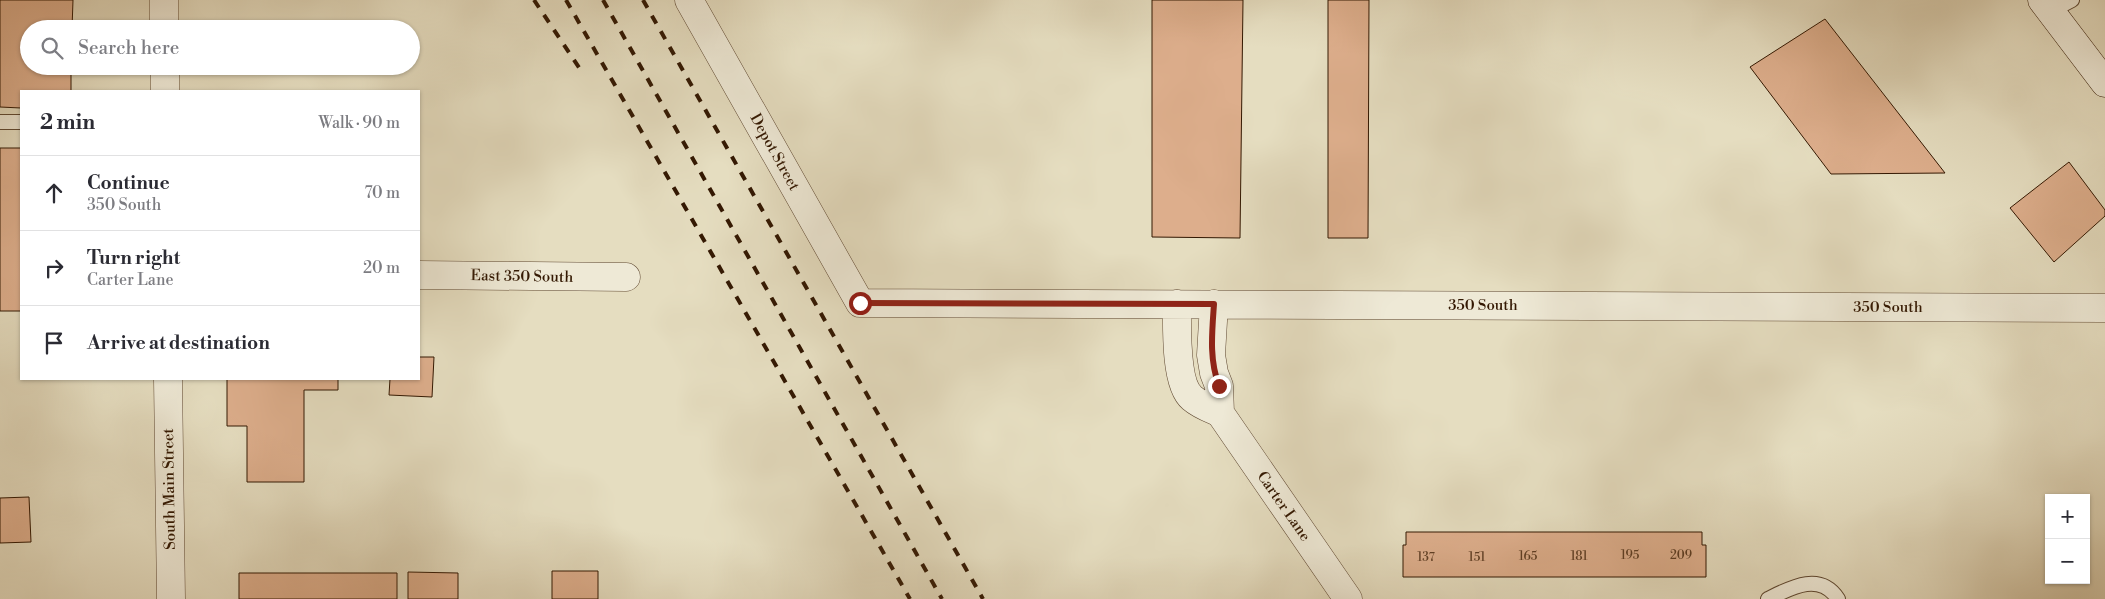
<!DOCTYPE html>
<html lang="en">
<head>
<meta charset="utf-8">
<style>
  body { margin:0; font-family:"Libre Bodoni",serif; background:#f2f2f3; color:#2b2b33 }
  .controls { position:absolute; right:15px; bottom:15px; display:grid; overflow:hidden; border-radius:0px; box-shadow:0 1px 4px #0004 }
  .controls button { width:45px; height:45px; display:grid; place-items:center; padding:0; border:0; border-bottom:1px solid #e1e1e2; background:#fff; color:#2b2b33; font:25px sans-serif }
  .stop { position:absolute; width:15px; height:15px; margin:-11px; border:4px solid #8f2418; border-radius:50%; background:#fff }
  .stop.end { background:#8f2418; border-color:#fff; box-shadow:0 1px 5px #0008 }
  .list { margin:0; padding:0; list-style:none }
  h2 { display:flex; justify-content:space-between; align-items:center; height:65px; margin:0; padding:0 20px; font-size:21px }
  h2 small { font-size:16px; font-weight:400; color:#7c7c81 }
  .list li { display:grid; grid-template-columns:32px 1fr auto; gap:15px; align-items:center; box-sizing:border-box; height:75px; padding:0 20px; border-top:1px solid #e1e1e2 }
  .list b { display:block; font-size:19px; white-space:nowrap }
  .list p { margin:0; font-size:16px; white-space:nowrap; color:#7c7c81 }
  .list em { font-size:16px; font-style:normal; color:#7c7c81 }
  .icon { flex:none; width:28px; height:28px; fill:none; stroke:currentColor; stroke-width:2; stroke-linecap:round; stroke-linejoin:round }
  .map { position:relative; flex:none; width:2105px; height:599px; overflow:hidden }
  .search { position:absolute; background:#fff; box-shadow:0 1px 4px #0004; left:20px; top:20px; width:400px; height:55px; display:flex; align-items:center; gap:12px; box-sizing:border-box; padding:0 18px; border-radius:28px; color:#7c7c81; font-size:19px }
  .panel { position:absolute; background:#fff; box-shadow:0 1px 4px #0004; left:20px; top:90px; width:400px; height:290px; border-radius:0px }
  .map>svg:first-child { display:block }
  .building { fill:#ddae8c; stroke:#331802 }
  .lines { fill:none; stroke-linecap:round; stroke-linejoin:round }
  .service-casing { stroke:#604932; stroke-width:16 }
  .minor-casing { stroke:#604932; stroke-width:29 }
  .secondary-casing { stroke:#331802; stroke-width:29 }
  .service { stroke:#eee9d6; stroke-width:14 }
  .minor { stroke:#eee9d6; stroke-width:28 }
  .secondary { stroke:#eee9d6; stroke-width:28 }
  .rail { stroke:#331802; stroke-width:4; stroke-dasharray:9 9; stroke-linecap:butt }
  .route { stroke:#8f2418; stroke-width:6 }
  .labels { text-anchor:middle; stroke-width:4.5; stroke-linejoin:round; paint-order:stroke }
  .number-label { font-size:12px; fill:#5e3e24 }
  .street-label { font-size:15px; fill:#331802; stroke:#eee9d6 }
</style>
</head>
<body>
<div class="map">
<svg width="2105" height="599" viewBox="0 0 2105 599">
  <rect width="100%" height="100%" fill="#e5ddc0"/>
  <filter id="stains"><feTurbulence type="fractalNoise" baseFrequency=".004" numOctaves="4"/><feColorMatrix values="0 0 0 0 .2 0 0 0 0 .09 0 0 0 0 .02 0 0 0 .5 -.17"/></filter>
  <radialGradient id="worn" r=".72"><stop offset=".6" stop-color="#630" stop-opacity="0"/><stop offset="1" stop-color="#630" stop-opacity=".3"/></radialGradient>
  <path class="building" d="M0,0H73L72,29H29V66H71V91H21V108L0,107Z
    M1152,0H1243L1240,238L1152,237Z
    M1328,0H1369L1368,238H1328Z
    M1825,19L1945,173L1831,174L1750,67Z
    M0,148H21V311H0Z
    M2069,162L2105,210V216L2054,262L2010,208Z
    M419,357H434L432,397L389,395L390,379H419Z
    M227,379H338V390H304V482H247V426H227Z
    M29,497L31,542L0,543V498Z
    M1406,532H1702V545H1706V577H1403V545H1406Z
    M552,571H598V599H552Z
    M408,572L458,573V599H408Z
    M239,573H397V599H239Z"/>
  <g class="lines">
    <g class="service-casing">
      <path id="service" d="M2051,11L2072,0
        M0,122H21
        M1768,599C1790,588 1820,571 1838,599"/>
    </g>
    <g class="minor-casing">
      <path id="minor" d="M164,0V29
        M689,0L860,303L2105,308
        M165,66V91
        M419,275L626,277
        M1177,304C1177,326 1175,384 1192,398C1200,405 1211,409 1220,413L1348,599
        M1214,304L1211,355L1214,373L1219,386L1220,413
        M168,379L171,599"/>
    </g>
    <g class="secondary-casing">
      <path id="secondary" d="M2042,0L2105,83"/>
    </g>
    <use href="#service" class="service"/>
    <use href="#minor" class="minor"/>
    <use href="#secondary" class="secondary"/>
    <path class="rail" d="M534,0L580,69
      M566,0L910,599
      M603,0L942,599
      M643,0L983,599"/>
  </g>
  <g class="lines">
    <path class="route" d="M860,303L1214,304C1212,333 1209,359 1219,386"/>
  </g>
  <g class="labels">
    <g class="number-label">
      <text x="1630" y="559">195</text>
      <text x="1681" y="559">209</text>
      <text x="1528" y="560">165</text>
      <text x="1579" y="560">181</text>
      <text x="1426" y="561">137</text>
      <text x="1477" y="561">151</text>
    </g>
    <g class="street-label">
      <text transform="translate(775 152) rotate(61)" y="5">Depot Street</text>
      <text transform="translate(522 276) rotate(1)" y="5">East 350 South</text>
      <text x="1483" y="310">350 South</text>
      <text x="1888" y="312">350 South</text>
      <text transform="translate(169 489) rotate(-91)" y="5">South Main Street</text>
      <text transform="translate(1284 506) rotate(55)" y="5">Carter Lane</text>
    </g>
  </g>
  <rect width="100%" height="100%" filter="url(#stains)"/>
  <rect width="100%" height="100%" fill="url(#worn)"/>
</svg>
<div class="controls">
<button>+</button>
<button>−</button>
</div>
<div class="stop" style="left:860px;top:303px"></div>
<div class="stop end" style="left:1219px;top:386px"></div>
<div class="search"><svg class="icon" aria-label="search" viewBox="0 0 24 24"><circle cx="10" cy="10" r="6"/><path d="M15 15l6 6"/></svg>Search here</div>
<section class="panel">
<h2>2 min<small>Walk · 90 m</small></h2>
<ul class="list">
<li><svg class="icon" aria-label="ahead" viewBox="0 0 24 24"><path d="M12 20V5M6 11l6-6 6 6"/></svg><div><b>Continue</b><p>350 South</p></div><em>70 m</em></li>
<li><svg class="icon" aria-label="right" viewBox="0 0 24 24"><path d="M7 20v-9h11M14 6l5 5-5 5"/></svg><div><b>Turn right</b><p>Carter Lane</p></div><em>20 m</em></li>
<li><svg class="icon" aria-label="arrive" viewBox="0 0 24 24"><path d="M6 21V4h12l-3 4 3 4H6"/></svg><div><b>Arrive at destination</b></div></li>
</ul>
</section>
</div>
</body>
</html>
